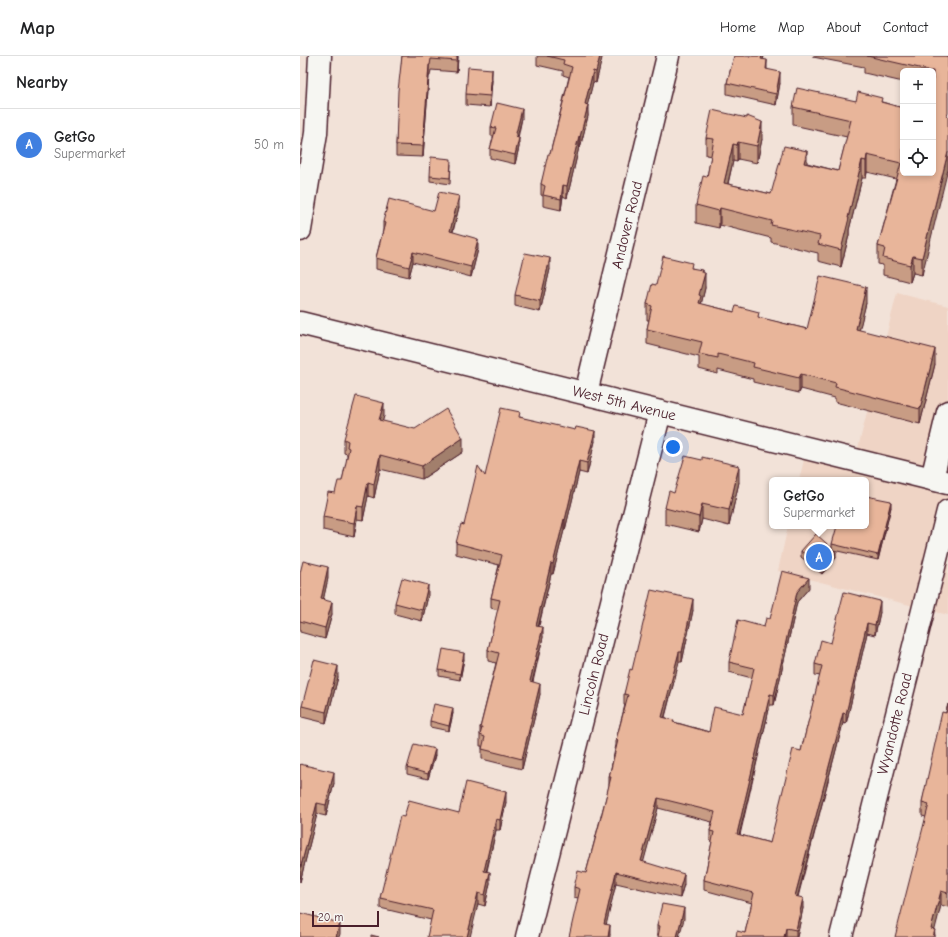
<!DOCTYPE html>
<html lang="en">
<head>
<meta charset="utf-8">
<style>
  body { margin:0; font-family:"Comic Neue",sans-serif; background:#f2f2f2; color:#202124 }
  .controls { position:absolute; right:12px; top:12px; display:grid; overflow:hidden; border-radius:6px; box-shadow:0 2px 6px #0003 }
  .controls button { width:36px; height:36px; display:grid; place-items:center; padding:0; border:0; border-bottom:1px solid #e0e0e0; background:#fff; color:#202124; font:20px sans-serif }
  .scale { position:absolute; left:12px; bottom:10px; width:67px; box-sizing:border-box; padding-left:4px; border:2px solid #4a1f2b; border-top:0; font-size:11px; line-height:14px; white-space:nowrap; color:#4a1f2b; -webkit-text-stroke:3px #f6f6f2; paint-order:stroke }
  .you { position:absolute; left:373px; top:391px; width:14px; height:14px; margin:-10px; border:3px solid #fff; border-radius:50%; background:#1a73e8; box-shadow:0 0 0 6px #1a73e833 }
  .badge { display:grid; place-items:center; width:26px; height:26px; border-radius:50%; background:#d1495b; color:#fff; font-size:13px; font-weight:700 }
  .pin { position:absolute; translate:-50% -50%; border:2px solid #fff; box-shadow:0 1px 4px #0006 }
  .popup { position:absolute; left:469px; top:421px; width:100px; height:52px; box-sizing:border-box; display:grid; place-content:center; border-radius:6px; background:#fff; filter:drop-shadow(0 1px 3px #0005); font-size:13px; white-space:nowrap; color:#757577 }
  .popup b { font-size:15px; color:#202124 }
  .popup::after { content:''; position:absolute; left:50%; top:100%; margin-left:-8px; border:8px solid transparent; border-top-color:#fff }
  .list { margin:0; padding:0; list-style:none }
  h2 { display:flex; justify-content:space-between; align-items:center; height:52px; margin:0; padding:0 16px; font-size:17px }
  h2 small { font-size:13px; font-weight:400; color:#757577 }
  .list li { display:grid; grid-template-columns:26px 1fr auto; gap:12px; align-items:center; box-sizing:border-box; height:72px; padding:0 16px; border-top:1px solid #e0e0e0 }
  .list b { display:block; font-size:15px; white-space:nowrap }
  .list p { margin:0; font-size:13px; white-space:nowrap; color:#757577 }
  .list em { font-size:13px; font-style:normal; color:#757577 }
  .icon { flex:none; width:22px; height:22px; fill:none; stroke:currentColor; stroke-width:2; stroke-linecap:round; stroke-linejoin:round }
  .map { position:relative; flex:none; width:648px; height:881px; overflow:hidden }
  header { display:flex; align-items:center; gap:24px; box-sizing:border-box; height:56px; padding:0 20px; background:#fff; border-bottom:1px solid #e0e0e0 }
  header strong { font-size:19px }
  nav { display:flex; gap:22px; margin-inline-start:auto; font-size:14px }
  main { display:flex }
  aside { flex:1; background:#fff }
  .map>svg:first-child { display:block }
  .built { fill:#efd4c5 }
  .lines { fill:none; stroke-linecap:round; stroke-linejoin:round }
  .minor-casing { stroke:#4a1f2b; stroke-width:25 }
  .tertiary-casing { stroke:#4a1f2b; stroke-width:25 }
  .secondary-casing { stroke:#4a1f2b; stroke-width:25 }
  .minor { stroke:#f6f6f2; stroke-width:22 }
  .tertiary { stroke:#f6f6f2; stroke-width:22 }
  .secondary { stroke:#f6f6f2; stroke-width:22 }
  .wall { fill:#c89c84; stroke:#4a1f2b }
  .shaded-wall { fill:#a27f6c; stroke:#4a1f2b }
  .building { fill:#e8b59a; stroke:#4a1f2b }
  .labels { text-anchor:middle; stroke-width:4; stroke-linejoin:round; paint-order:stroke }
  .street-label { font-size:15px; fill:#4a1f2b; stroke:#f6f6f2 }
</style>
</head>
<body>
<header>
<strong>Map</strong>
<nav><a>Home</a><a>Map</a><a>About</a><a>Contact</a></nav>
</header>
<main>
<aside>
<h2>Nearby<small></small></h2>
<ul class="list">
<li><span class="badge" style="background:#3f7fe0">A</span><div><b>GetGo</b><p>Supermarket</p></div><em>50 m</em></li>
</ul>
</aside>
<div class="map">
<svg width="648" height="881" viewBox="0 0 648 881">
  <rect width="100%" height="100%" fill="#f2e2d8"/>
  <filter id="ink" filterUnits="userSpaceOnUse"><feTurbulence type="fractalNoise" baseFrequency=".025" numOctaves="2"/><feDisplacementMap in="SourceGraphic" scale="8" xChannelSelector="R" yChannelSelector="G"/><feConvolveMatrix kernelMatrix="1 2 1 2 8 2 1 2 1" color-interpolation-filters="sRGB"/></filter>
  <g filter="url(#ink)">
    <path class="built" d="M597,237L648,250V559L478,515L488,470H566V424H499L507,392L555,404Z"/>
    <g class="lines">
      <g class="minor-casing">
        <g id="minor">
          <path id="s1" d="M286,337L368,0"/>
          <path d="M632,423L648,356"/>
          <path id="s2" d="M227,881L360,356"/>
          <path id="s3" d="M541,881L648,455"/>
        </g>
      </g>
      <g class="tertiary-casing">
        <path id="tertiary" d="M0,174L16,77L20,0"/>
      </g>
      <g class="secondary-casing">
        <g id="secondary">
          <path id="s4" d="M0,267L648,427"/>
        </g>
      </g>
      <use href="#minor" class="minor"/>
      <use href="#tertiary" class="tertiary"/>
      <use href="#secondary" class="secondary"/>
    </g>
    <path class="wall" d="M102,0H158L157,16L131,14L130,20H129L123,101L96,100V89Z
      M237,0H302L296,27L293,26L287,49L288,60L280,92L279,91L267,142L263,140L261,154L243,150V140L241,139V128L250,98L269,21L263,19V15L237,9Z
      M434,0H464L463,3L467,14L480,27L476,49L427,38V27Z
      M513,0H648L622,219L613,217L610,226L583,219V209L578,208V190L596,123L567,116L566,122H562L549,174V179L541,211L518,205V197L471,186V182L420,169L419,172L396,167V149L407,121L411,100L406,99V82L462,83L457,107L438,103L437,106L433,105L428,128L471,138L507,107L538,115L547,81L493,69V51L556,45L582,46L603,52V117L633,15H603V26L564,17V11L513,1Z
      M192,24L190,51L166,49V38Z
      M222,62L218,82L219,91L215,108L190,102V93L194,80H191V71Z
      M151,108L150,128L130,125V120Z
      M159,151L153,176L178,193L171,221L113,206L109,221L76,213V202L83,174V166L134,155Z
      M392,212L402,216L405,232L401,248L507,273L566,247L559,274L635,308L620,368L535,346V342L501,333L499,337L453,326V323L418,314V318L399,313V301L347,288V273L349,264H347V248L356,229Z
      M250,213L240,256L215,250V239Z
      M84,360L82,365L163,396L122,423L80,413L74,442L68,440L63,464L57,463L54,481L23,474V461L42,425L47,404V398L44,397V383Z
      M220,361L295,385L287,418L279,416L265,474H264L253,518H251L239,570L243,581L233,626L240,638L222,713L182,703V690H180V672L196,607L188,605V594L198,554L191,552V542L199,509L156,498V487L164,469L185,420Z
      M439,426L429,470L402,463L399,476L365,468V452L374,437Z
      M591,451L578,504L533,494L536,502L522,518L501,501V495L532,493V488Z
      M0,517L28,522L23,544L32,558L25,583L0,576Z
      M509,532L497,546L474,649H470L440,779L470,787L501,695L520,620L515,619V608L531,587L580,556L575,579L567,577L546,668L543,667L498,841L503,852L497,881H436L445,877L452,847L404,834V824L412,786L410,785V775L412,766L358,752L343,806L384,828L380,842L316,827L306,868L310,879L278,842L274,841V831L286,817L309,730V721L316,689V684L325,649H324V638L332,614L393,554L382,606H379L365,661L374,666L409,676L443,658L452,622L429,616V606L464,571L470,563Z
      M128,540L122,565L95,558V547Z
      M164,603L160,624L139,620V614Z
      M38,621L26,667L2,661V650Z
      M648,648V851L641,849L634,874L635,881L626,761L622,760V746Z
      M153,657L149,675L130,671V665Z
      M135,699L128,723L107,718V712Z
      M0,708L34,727L26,760L17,758L0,826Z
      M206,746L200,774H196L187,815L190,827L185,850L178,848L131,864L80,852V842L104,761L159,757Z
      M384,863L358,879H357V869Z"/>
    <path class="shaded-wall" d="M157,0H158L157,16Z
      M300,0H302V2L296,27V16Z
      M462,0H464L461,14V3Z
      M467,4V15L466,13Z
      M129,9V20L123,101V90Z
      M192,13V24L190,51V40Z
      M293,15V26L285,59V48Z
      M480,16V27L476,49V38Z
      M288,49V60L280,92V81Z
      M222,53V62L215,90V81Z
      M462,66V83L457,107V90Z
      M279,80V91L267,142V130Z
      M219,82V91L215,108V99Z
      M438,86V103L437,106V89Z
      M433,88V105L424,144V127Z
      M507,95V112L504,107Z
      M648,96V113L622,219V202Z
      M567,99V116L566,122V105Z
      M562,104V122L549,174V179L541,211V194L548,162Z
      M263,129V140L261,154V143Z
      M159,140V151L150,185V175Z
      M420,152V169L419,172V155Z
      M178,183V193L171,221V211Z
      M113,196V206L109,221V211Z
      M613,200V217L610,226V209Z
      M250,202V213L240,256V245Z
      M402,214V228L405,217V232L401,249L399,263V239Z
      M566,231V247L556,288V273Z
      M635,293V308L620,368V353Z
      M501,318V333L499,337V322Z
      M84,347V360L79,378V364Z
      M295,375V385L287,418V407Z
      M163,382V396L122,423V410Z
      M80,399V413L74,442V428Z
      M279,405V416L265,474V464Z
      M439,410V426L429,470V454Z
      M68,426V440L63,464V451Z
      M591,445V451L578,504V499Z
      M402,448V463L399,476V461Z
      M57,450V463L54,481V467Z
      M264,463V474L253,518V508Z
      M536,496V502L522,518V513Z
      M251,507V518L236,580V570Z
      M28,511V522L21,554V543Z
      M509,522V532L497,546L474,649V639L497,536Z
      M128,529V540L122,565V554Z
      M393,543V554L382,606V596Z
      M580,545V556L575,579V569Z
      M32,546V558L25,583V572Z
      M567,567V577L546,668V658Z
      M243,571V581L230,635V625Z
      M379,596V606L362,671V661Z
      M164,597V603L160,624V618Z
      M38,610V621L26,667V656Z
      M240,628V638L222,713V703Z
      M470,638V649L437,788V778Z
      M153,652V657L149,675V670Z
      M543,657V667L495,850V840Z
      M135,693V699L128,723V718Z
      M34,716V727L26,760V749Z
      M206,736V746L200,774V764Z
      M358,742V752L341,815V805Z
      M17,747V758L0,826V814Z
      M196,763V774L184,825V815Z
      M190,816V827L185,850V839Z
      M316,816V827L304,878V868Z
      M384,818V828L380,842V832Z
      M641,835V849L633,881L631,873Z
      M178,837V848L170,881H167Z
      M503,842V852L497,881H496V874Z
      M384,852V863L379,881H377Z
      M40,867V878L39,881H36Z
      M310,869V881H308Z
      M486,872V881H484Z"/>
    <path class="building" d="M102,0H157V5L131,3L130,9H129L123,90L96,89L98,35Z
      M247,0H300L296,16L293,15L285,48L288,49L280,81L279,80L267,130L263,129L261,143L243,139L245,130L241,128L248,98H250L272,11L263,8L264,4Z
      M434,0H462L461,3L467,4L466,13L480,16L476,38L427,27Z
      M567,0H648V57L647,60L648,61V96L622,202L613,200L610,209L583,202L585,192L578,190L601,107L567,99L566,105L562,104L548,162H549L541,194L518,188L520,180L471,169L472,165L420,152L419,155L396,149L403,120L407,121L414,83L406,82L412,54L447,62V60L462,66L457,90L438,86L437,89L433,88L424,127L471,138L484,90L507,95L504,107L538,115L551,64L493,51L497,32L556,45L558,36L582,42L581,46L603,52V117H633V15H627L628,14Z
      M168,11L192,13L190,40L166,38Z
      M197,47L222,53L215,81L219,82L215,99L190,93L196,72L191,71Z
      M131,101L151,103L150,122L130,120Z
      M139,136L159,140L150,175L178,183L171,211L113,196L109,211L76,202L85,167L83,166L89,143L134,155Z
      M225,197L250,202L240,245L215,239Z
      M363,200L392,207L391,212L402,214L401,216L405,217L399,239L401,240L399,247L434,256L436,250L459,256L458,261L507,273L520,220L566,231L556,273L635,293L620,353L535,331L536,327L501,318L499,322L453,311L454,307L418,298V302L399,298L402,286L347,273L352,250L347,248L352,228L356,229Z
      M56,340L84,347L79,364L115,373L146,353L163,382L122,410L80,399L74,428L68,426L63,451L57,450L54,467L23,461L28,436L35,437L38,425H42L49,392L47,391L48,385L44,383Z
      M201,352L220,356L219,361L237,365L275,374L276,371L295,375L287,407L279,405L265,464L264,463L253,508L251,507L236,570L243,571L230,625L240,628L222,703L182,693L185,681L180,679L182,672H180L199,597L188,594L200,544L191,542L202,499L156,487L161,468L164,469L178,410L185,420Z
      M385,400L402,404V401L439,410L429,454L402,448L399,461L365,452L369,435L374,437Z
      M566,440L591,445L578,499L532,488L537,470H566Z
      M516,478L536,496L522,513L501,495Z
      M3,505L28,511L21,543L32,546L25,572L0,565V517Z
      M482,515L509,522L497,536L474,639L470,638L437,778L470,787L493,693L501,695L522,610L515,608L521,584L531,587L544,536L580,545L575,569L567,567L546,658L543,657L495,840L503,842L496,874L486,872L484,881H436L437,875L445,877L454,837L404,824L414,776L410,775L415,756L358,742L341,805L384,818L380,832L316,816L304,868L310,869L308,881H269L280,833L274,831L278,815L286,817L300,765L311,721H309L318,684H316L328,639L324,638L330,613L332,614L351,534L393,543L382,596H379L362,661L374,664L373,666L409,676L414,651L443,658L454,612L429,606L438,564L464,571L466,562L470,563Z
      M102,522L128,529L122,554L95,547Z
      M143,593L164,597L160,618L139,614Z
      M14,604L38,610L26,656L2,650Z
      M134,648L153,652L149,670L130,665Z
      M648,648V837L641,835L631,873L635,874L633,881H595L629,748L622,746L642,656L646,657Z
      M114,688L135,693L128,718L107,712Z
      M0,708L34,716L26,749L17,747L0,814Z
      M166,726L206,736L200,764L196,763L184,815L190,816L185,839L178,837L167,881H127L133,854L80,842L100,760L104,761L109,744L159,757Z
      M362,848L384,852L377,881H358L360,870L357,869Z
      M0,857L40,867L36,881H0Z
      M71,879L79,881H71Z"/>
  </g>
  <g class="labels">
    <g class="street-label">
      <text dy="5" stroke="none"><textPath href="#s1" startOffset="173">Andover Road</textPath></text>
      <text dy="5" stroke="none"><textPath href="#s4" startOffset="334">West 5th Avenue</textPath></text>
      <text dy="5" stroke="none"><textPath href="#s2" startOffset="271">Lincoln Road</textPath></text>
      <text dy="5" stroke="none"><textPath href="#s3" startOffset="220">Wyandotte Road</textPath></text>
    </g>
  </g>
</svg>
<div class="controls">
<button>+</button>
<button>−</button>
<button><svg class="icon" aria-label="locate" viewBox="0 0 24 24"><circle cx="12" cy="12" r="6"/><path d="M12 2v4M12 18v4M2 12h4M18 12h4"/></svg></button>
</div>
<div class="scale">20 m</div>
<div class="you"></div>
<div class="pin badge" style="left:519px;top:501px;background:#3f7fe0">A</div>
<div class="popup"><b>GetGo</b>Supermarket</div>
</div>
</main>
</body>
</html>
